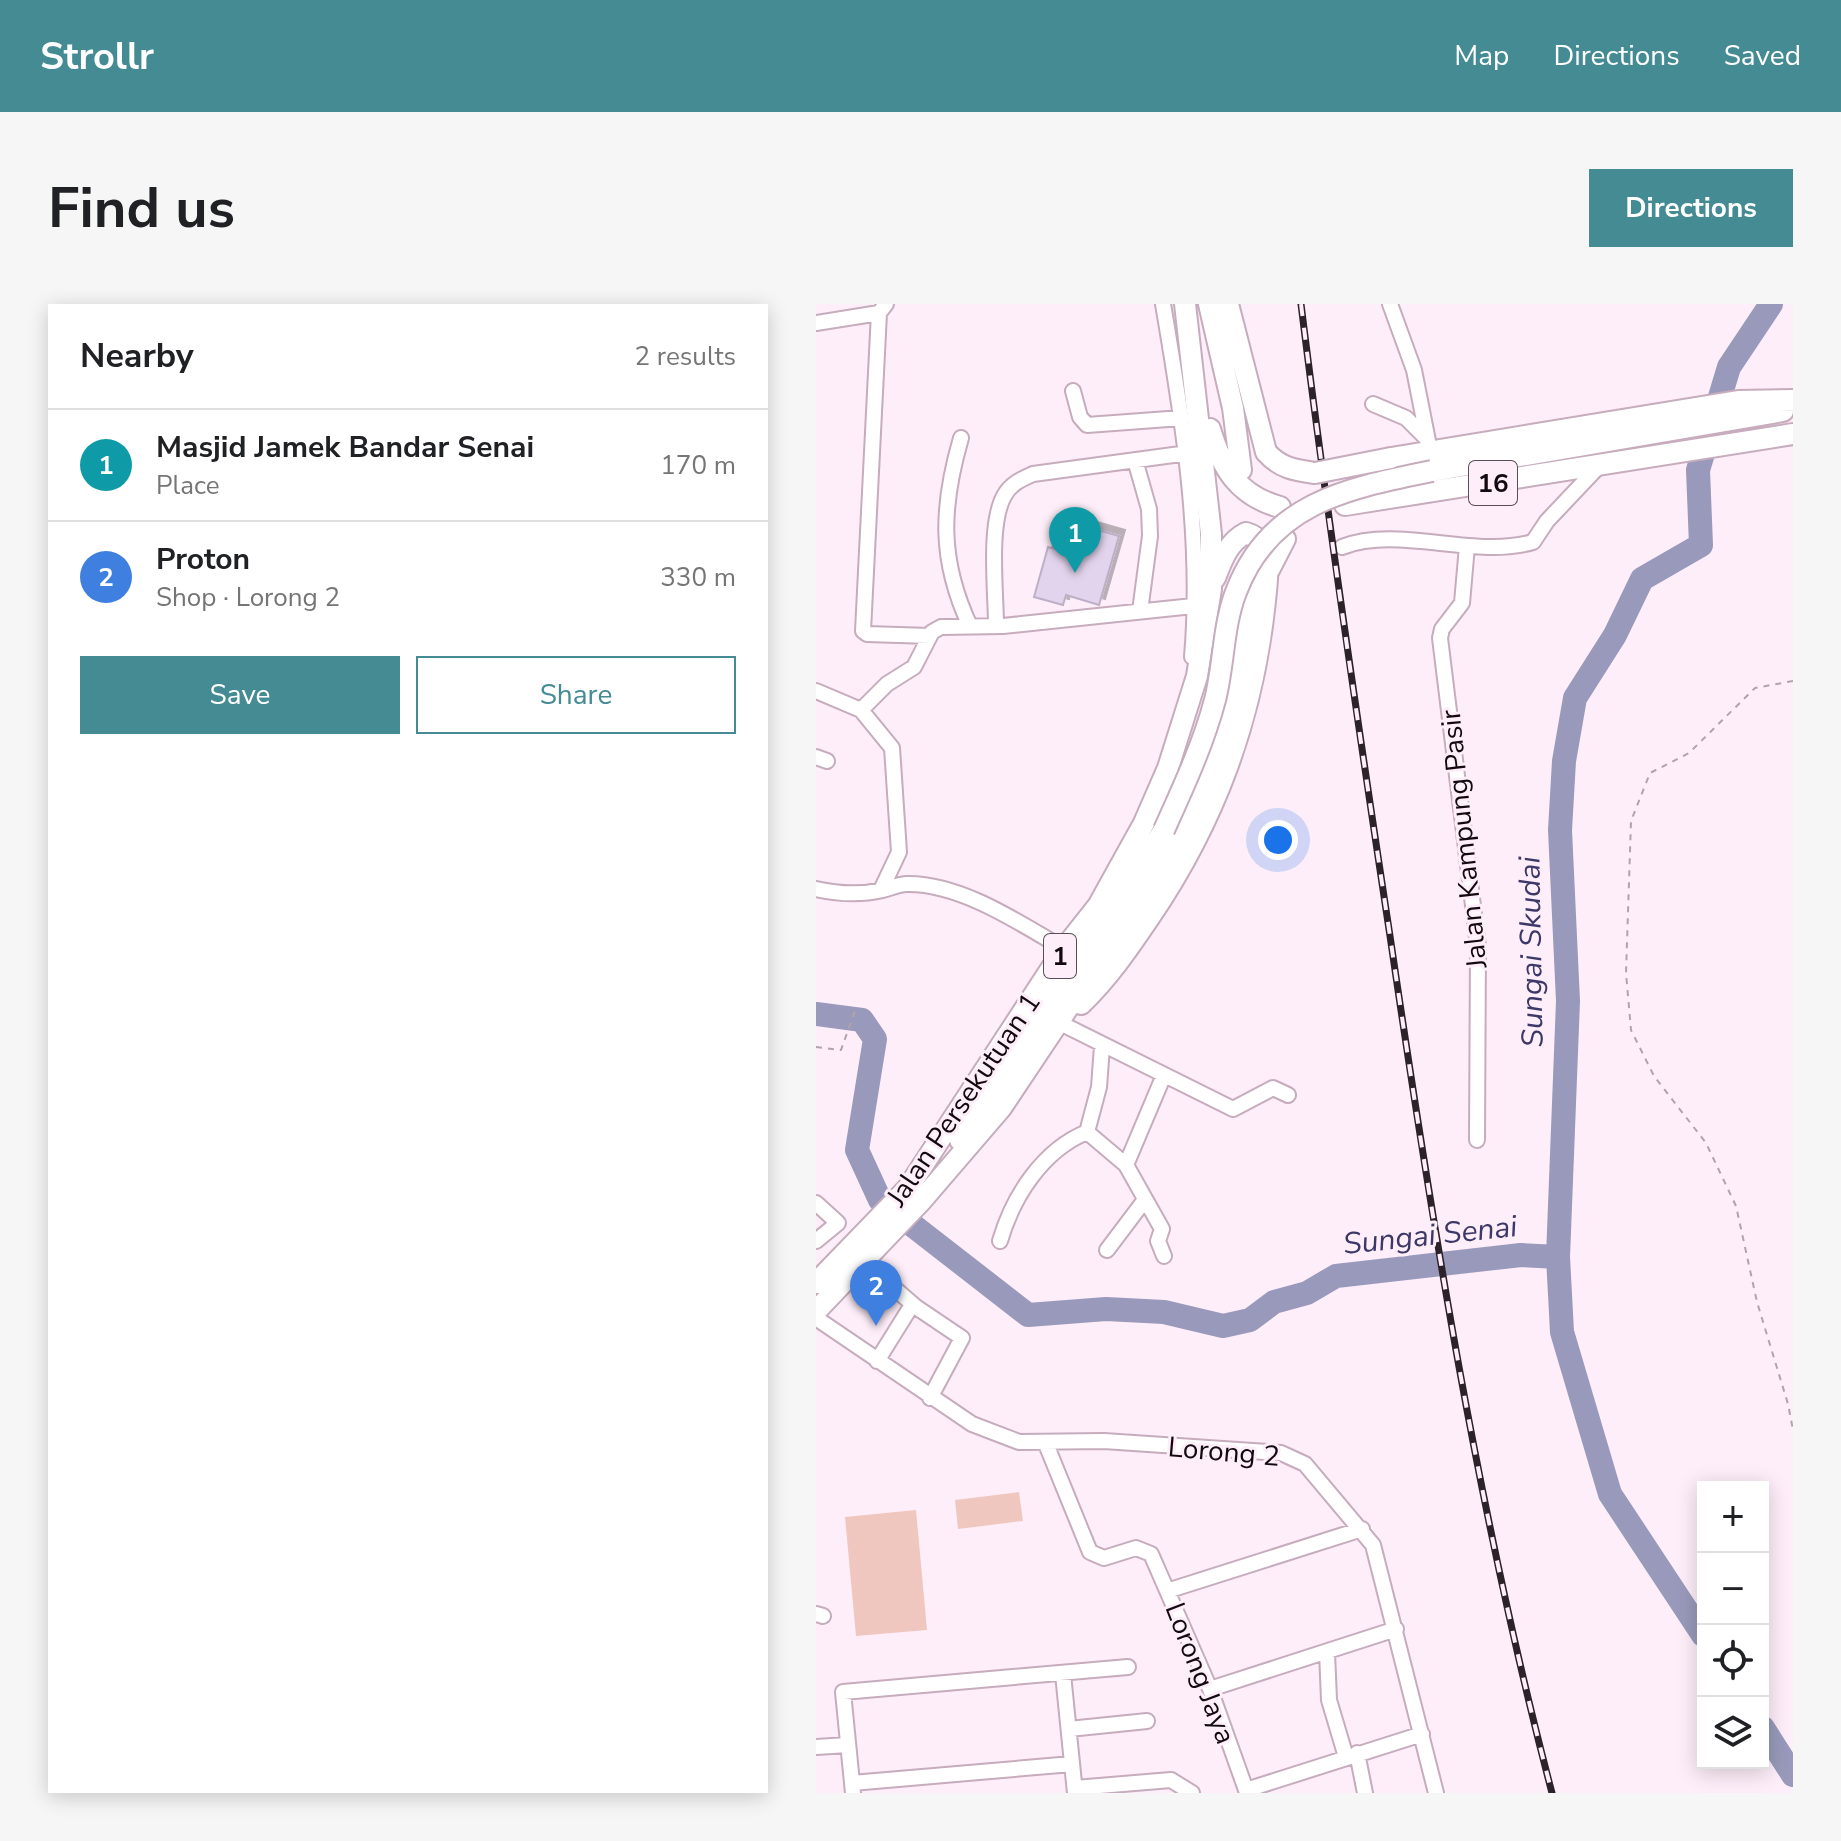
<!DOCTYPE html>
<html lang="en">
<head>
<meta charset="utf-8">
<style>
  body { margin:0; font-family:"Nunito Sans",sans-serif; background:#f6f6f6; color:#202124 }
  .controls { position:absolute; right:24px; bottom:24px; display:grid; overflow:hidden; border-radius:0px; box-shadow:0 4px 20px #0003 }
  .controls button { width:72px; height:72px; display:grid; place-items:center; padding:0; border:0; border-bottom:2px solid #e0e0e0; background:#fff; color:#202124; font:40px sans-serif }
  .you { position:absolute; left:462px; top:536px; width:28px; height:28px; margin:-20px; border:6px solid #fff; border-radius:50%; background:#1a73e8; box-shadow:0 0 0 12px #1a73e833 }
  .badge { display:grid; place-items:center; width:52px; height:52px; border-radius:50%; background:#448b94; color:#fff; font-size:26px; font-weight:700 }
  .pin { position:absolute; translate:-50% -66px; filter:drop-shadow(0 2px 4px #0008) }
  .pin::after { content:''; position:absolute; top:42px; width:28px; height:24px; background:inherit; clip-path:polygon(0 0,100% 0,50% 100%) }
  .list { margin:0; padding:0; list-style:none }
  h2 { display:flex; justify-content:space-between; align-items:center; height:104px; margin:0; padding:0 32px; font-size:34px }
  h2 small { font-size:26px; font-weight:400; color:#757577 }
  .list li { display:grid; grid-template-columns:52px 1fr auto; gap:24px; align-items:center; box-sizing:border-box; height:112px; padding:0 32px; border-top:2px solid #e0e0e0 }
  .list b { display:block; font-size:30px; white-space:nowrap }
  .list p { margin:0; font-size:26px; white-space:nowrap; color:#757577 }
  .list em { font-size:26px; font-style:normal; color:#757577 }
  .actions { display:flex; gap:16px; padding:24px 32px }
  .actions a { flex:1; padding:18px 0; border:2px solid #448b94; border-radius:0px; text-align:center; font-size:28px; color:#448b94 }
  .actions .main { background:#448b94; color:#fff }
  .icon { flex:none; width:44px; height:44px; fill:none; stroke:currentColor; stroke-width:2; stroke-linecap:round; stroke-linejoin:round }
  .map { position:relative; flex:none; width:977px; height:1489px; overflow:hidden; border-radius:0px }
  header { display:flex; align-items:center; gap:48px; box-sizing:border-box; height:112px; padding:0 40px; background:#448b94; color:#fff }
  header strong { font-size:38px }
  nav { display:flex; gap:44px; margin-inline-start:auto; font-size:28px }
  .intro { display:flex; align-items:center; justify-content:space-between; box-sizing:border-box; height:192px; padding:0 48px }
  h1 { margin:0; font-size:56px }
  .button { padding:20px 36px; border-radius:0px; background:#448b94; color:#fff; font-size:28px; font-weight:700 }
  main { display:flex; gap:48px; padding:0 48px }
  aside { flex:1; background:#fff; border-radius:0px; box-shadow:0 4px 20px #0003 }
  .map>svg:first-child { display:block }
  .green { fill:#f0c7bf }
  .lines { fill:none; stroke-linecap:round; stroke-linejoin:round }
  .river { stroke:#99b; stroke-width:24 }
  .building { fill:#e3d4ed; stroke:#bdafc8; stroke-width:2; filter:url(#shadow) }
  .minor-casing { stroke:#c6acbd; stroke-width:18 }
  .highway-casing { stroke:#c6acbd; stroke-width:24 }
  .path { stroke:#b1a3ad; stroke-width:2; stroke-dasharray:6 6; stroke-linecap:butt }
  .minor { stroke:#fff; stroke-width:14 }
  .highway { stroke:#fff; stroke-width:20 }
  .rail-casing { stroke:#2c2229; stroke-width:7 }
  .rail { stroke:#feeef9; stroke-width:4; stroke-dasharray:12; stroke-linecap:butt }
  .highway-bridge-casing { stroke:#c6acbd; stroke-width:24; stroke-linecap:butt }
  .highway-bridge { stroke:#fff; stroke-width:20 }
  .labels { text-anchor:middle; stroke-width:6; stroke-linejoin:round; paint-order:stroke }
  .shield { fill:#feeef9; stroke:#5a4e56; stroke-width:2 }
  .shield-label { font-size:26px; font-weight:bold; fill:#130a10 }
  .street-label { font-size:28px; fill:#130a10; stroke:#feeef9 }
  .water-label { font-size:30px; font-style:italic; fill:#3c3867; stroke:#feeef9 }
</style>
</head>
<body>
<header>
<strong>Strollr</strong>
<nav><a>Map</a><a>Directions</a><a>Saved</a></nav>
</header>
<div class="intro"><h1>Find us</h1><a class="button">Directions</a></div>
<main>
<aside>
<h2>Nearby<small>2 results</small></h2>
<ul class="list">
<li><span class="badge" style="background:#0f9aa8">1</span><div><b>Masjid Jamek Bandar Senai</b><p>Place</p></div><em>170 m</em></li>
<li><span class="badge" style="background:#3f7fe0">2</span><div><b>Proton</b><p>Shop · Lorong 2</p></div><em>330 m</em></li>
</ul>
<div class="actions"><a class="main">Save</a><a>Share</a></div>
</aside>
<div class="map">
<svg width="977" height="1489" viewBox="0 0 977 1489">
  <defs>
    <filter id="shadow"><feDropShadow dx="6" dy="-6" stdDeviation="0" flood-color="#0004"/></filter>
  </defs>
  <rect width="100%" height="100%" fill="#feeef9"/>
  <path class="green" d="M203,1188L207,1217L142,1225L139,1196Z
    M100,1206L111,1326L40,1332L29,1213Z"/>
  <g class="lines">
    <path class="river" d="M0,710L46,716L59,735L41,846L64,896L212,1011L290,1005L348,1008L407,1022L434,1016L458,998L491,989L520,972L705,951L742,953
      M887,1331L794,1190L746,1028L742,953L752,697L744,526L748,457L759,394L799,331L826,275L885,241L882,166L913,63L955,0
      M947,1424L977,1471"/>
  </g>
  <path class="building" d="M254,218L303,232L283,301L250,291L247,301L218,293L232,243L246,247Z"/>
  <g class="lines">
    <g class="minor-casing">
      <path id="minor" d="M70,0L63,9L47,327L51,330L114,332
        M347,0C367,117 386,234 376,353
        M574,0L598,66L614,147
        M0,19L63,9
        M257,87L264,113L271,121L366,114
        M557,100L590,114L612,136
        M145,134C125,203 123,256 154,322
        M319,156L333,205L334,232L324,307
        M651,242L646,299L626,325L624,334L662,642L661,836
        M526,243C582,221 657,255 717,238L731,217L784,161
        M180,322C180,288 172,221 188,192C194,180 206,175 217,170L372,149
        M0,387L45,406L76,444L83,548L65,586
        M45,406L71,380L98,363L116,328L125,323L187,322L377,302
        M0,453L11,457
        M0,585C22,590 45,591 67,586C75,584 83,580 91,580C144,579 204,619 248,645
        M244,719L417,805L457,784L472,791
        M348,771L310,861L346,925L342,937L348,952
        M271,828L283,783L286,742
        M0,899L22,919L0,937
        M184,937C197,892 227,846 271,828L310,861
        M291,946L328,897
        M47,957L100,1003L146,1034L114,1094
        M0,1014L156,1120L203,1138L288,1137L465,1149L489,1160L557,1241L620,1489
        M61,1057L94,1004L100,1003
        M230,1140L274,1248L288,1254L320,1244L335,1250L394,1385L430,1486L606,1430
        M354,1286L546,1225
        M0,1310L7,1312
        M511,1348L513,1396L530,1453
        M247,1370L259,1489
        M394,1385L580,1325
        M253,1425L331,1417
        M0,1443L32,1441
        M541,1449L549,1489
        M36,1479L256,1460
        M259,1484L355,1476L376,1489
        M37,1489L27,1388L312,1363"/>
    </g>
    <g class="highway-casing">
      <path id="highway" d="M393,0L417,104L425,166
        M412,0L450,148C464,164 478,166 499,169
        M394,125C406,165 423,192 464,203
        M575,154L922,97L977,96
        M616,167L967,107
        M529,201L977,130
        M453,266L469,235
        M265,700C292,674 312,645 333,614C399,517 437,414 449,297C451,273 459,237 430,229C412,238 406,256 399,274
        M144,836L348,526
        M0,979L92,884L248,645L282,602L328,519L352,464L381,372L395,285V230L369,0
        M0,1007L106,896L185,804L346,563L382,496L411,410L427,332L434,275"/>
    </g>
    <path class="path" d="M977,377L939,384L873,449L834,469L815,517L810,669L815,726L838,772L890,839L920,902L941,998L972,1100L977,1126
      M0,743L25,746L40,704"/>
    <use href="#minor" class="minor"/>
    <use href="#highway" class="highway"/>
    <g class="rail-casing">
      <path id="rail" d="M485,0C511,211 542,421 574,632C616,919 662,1208 736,1489"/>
    </g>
    <use href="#rail" class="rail"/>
    <g class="highway-bridge-casing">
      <path id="highway-bridge" d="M499,169L575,154
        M348,526C367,484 387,441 399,396C408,361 407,321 420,288C454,198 533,184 616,167"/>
    </g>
    <use href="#highway-bridge" class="highway-bridge"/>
  </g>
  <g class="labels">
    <g class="shield">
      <rect x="653" y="157" width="48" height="44" rx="6"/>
      <rect x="228" y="630" width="32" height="44" rx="6"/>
    </g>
    <g class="shield-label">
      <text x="677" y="188">16</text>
      <text x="244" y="661">1</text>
    </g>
    <g class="street-label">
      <text transform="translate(647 535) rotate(-96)" y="10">Jalan Kampung Pasir</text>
      <text transform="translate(147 795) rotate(-56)" y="10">Jalan Persekutuan 1</text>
      <text transform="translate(408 1147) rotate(5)" y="10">Lorong 2</text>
      <text transform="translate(385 1369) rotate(69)" y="10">Lorong Jaya</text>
    </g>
    <g class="water-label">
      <text transform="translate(715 648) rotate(-91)" y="10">Sungai Skudai</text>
      <text transform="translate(614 931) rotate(-6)" y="10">Sungai Senai</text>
    </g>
  </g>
</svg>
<div class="controls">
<button>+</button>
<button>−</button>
<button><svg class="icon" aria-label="locate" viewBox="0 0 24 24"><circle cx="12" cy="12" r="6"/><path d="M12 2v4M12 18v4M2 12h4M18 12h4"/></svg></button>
<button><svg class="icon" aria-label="layers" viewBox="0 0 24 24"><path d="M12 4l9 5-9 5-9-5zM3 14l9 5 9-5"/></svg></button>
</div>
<div class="you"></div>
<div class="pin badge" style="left:259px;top:269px;background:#0f9aa8">1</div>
<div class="pin badge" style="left:60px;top:1022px;background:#3f7fe0">2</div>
</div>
</main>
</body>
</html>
